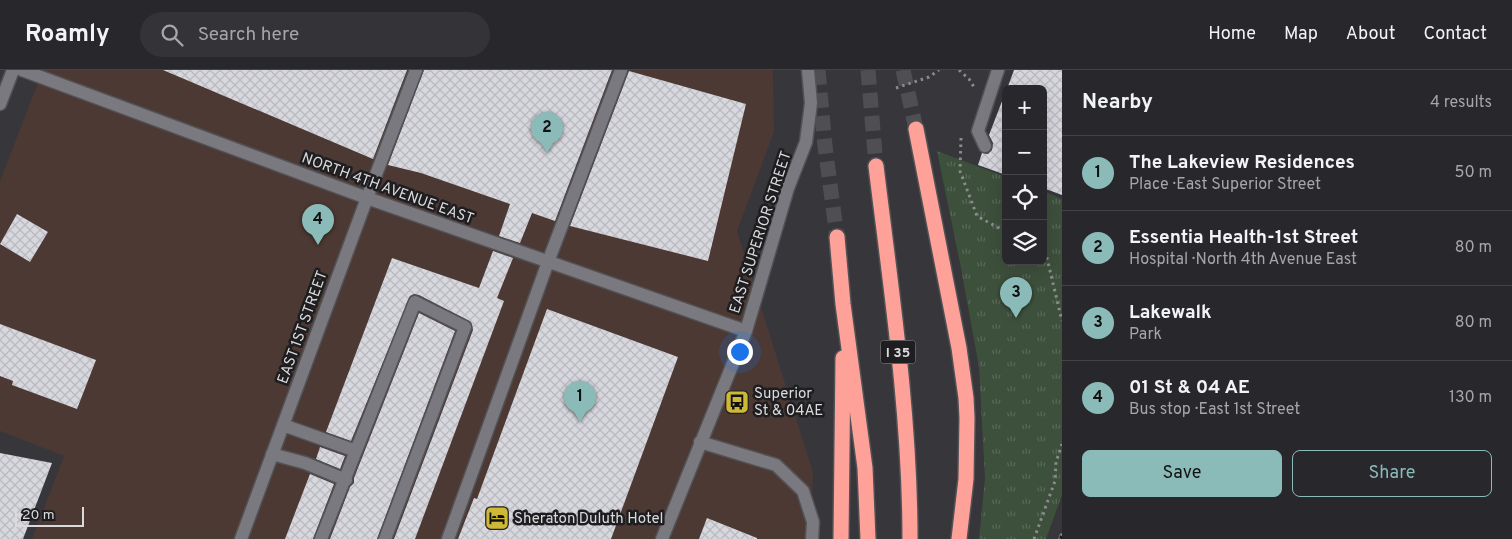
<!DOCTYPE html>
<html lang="en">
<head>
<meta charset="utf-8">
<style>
  body { margin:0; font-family:Overpass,sans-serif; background:#343438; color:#f1f3f6 }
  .controls { position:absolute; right:15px; top:15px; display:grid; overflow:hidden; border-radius:8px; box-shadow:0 5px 20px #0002 }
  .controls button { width:45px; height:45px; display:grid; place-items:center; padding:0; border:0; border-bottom:1px solid #444448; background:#28282c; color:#f1f3f6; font:25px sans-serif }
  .scale { position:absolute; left:15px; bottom:12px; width:69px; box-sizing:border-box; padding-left:5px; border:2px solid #dadadd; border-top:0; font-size:14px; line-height:18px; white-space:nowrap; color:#dadadd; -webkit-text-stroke:4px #1e1e20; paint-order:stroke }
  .you { position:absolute; left:739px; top:281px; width:18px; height:18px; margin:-12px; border:4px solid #fff; border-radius:50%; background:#1a73e8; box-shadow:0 0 0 8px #1a73e833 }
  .badge { display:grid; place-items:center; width:32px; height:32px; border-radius:50%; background:#8bbbb9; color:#111; font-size:16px; font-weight:700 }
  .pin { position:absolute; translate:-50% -41px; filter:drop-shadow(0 1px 2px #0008) }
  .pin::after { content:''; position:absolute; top:26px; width:18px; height:15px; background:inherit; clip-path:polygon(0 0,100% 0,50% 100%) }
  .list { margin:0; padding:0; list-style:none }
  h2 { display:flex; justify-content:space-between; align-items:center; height:65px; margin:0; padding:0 20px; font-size:21px }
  h2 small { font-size:16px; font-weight:400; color:#a5a6a9 }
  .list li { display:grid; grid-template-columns:32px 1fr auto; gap:15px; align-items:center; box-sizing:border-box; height:75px; padding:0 20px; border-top:1px solid #444448 }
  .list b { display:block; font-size:19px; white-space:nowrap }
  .list p { margin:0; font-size:16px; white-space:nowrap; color:#a5a6a9 }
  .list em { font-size:16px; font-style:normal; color:#a5a6a9 }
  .actions { display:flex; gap:10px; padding:15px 20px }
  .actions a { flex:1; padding:11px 0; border:1px solid #8bbbb9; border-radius:8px; text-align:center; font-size:18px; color:#8bbbb9 }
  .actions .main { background:#8bbbb9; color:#111 }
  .icon { flex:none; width:28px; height:28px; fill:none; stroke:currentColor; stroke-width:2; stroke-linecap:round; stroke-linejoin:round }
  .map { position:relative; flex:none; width:1062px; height:469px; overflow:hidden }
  header { display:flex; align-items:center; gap:30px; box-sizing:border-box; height:70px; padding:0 25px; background:#28282c; border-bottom:1px solid #444448 }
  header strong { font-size:24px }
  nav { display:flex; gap:28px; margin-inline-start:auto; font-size:18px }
  .search { width:350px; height:45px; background:#343438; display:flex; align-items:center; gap:12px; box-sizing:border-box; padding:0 18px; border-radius:28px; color:#a5a6a9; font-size:19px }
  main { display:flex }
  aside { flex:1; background:#28282c }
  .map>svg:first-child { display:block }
  .commercial { fill:#4d3934 }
  .park { fill:url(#park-tufts) }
  .building { fill:url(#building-cross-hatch) }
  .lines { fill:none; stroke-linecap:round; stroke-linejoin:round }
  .highway-tunnel { stroke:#4f4f53; stroke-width:15; stroke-dasharray:15 8; stroke-linecap:butt }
  .minor-casing { stroke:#525256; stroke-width:15 }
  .highway-casing { stroke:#525256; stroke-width:18 }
  .path { stroke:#8b8b8e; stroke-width:3; stroke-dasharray:2.5 4; stroke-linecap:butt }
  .minor { stroke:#79797f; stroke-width:12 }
  .highway { stroke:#fea199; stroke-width:15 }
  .rail-casing { stroke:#8b8b8f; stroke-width:5.5 }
  .rail { stroke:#1e1e20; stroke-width:4; stroke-dasharray:11; stroke-linecap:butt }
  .labels { text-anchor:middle; stroke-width:5; stroke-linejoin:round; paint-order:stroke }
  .shield { fill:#1e1e20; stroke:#a2a2a4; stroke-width:1 }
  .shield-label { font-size:14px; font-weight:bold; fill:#dadadd }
  .street-label { font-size:15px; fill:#dadadd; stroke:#1e1e20 }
  .poi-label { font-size:15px; fill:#dadadd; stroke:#1e1e20; text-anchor:start }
</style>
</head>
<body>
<header>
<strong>Roamly</strong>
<div class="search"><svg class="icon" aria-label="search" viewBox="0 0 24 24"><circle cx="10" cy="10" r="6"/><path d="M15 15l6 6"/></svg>Search here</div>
<nav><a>Home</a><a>Map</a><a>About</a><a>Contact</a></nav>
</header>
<main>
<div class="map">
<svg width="1062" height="469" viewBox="0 0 1062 469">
  <defs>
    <pattern id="park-tufts" width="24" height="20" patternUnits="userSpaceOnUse" patternTransform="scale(1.25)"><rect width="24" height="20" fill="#3d503c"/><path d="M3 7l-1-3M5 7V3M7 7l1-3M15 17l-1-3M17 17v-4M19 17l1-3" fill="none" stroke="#586958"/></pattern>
    <pattern id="building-cross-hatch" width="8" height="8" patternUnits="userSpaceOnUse" patternTransform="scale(1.25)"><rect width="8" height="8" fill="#d7d7de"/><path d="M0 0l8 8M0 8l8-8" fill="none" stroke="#b9b9bf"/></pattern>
  </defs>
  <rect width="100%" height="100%" fill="#36363b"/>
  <path class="commercial" d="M43,0H773L774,62L737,161L813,402L810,469H32L64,386L0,361V111Z"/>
  <path class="park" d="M937,81L1006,107V191H1043V121L1062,129V425L1046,469H979L985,409L979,297L961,198Z"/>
  <path class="building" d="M163,0H407L373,89Z
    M424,0H612L555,151L532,143L520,173L499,166L510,134L421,103L388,95Z
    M1014,0H1062V125L1043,118V19H1007Z
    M629,1L746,34L708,191L570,156Z
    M1004,26H1006V105L978,95L982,83L988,84L992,80L993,73L989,65Z
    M17,144L48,162L30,192L0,174Z
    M493,181L513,188L497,228L504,231L415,469H394L473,260L471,252L419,225L414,224L410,226L351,371L326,362L392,188L479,218Z
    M547,239L678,287L611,469H458L474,428L477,429Z
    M419,243L455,261L377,469H330L350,417L354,413V408Z
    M0,254L96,290L77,339L12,315L13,311L0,306Z
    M320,377L345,386L340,399L316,389Z
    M0,383L52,393L23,469H0Z
    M310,404L334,414L313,469H285Z
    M707,448L757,468V469H699Z"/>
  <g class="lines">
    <path class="highway-tunnel" d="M818,0L825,76L837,167
      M868,0L876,96
      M903,0L916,59"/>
    <g class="minor-casing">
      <path id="minor" d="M22,0L367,128L746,261
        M0,34L13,0
        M985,76L978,61L998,0
        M283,355L356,381
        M700,372L776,395L803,421L813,452L812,469
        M272,384L305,393L346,410
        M241,469L367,128L416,0
        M321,469L415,232L465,257L385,469
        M448,469L548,192L621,0
        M662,469L746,261L788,118L806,72L811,33L808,0"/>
    </g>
    <g class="highway-casing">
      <path id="highway" d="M916,59L959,278L966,328L967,348L966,409L959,469
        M876,96C891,219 910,344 910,469
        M837,167L843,234L865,398L868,469
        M841,469L843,288"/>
    </g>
    <path class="path" d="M959,0L969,9L974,17
      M896,18L929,7L939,0
      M961,68L960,101L977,146L1006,162
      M1043,183L1046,184L1062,251
      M1034,469L1055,411L1056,392L1062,374"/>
    <use href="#minor" class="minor"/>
    <use href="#highway" class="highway"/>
    <g class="rail-casing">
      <path id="rail" d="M1061,469L1062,466"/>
    </g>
    <use href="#rail" class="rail"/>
  </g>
  <defs>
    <g id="bus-square" transform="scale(1.25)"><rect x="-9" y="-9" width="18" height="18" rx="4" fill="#ceb837" stroke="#1e1e20"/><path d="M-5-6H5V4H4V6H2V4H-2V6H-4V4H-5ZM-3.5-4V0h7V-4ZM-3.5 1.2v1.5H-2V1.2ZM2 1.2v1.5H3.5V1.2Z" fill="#111"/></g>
    <g id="hotel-square" transform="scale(1.25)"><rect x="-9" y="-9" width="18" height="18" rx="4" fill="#ceb837" stroke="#1e1e20"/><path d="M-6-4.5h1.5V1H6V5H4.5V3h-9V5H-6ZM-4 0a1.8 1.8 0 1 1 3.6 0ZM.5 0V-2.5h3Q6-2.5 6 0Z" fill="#111"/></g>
  </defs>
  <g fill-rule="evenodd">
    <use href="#bus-square" x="737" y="332"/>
    <use href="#hotel-square" x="497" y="448"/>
  </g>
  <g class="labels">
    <rect class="shield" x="880.5" y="270.5" width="35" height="23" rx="4"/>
    <g class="shield-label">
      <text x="898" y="287">I 35</text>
    </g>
    <g class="street-label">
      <text transform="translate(388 118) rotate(20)" y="5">NORTH 4TH AVENUE EAST</text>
      <text transform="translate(760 162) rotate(-72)" y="5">EAST SUPERIOR STREET</text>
      <text transform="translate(302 257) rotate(-70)" y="5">EAST 1ST STREET</text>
    </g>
    <g class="poi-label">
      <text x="754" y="328">Superior<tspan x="754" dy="17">St &amp; 04AE</tspan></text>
      <text x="514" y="453">Sheraton Duluth Hotel</text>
    </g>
  </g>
</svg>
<div class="controls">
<button>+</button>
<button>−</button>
<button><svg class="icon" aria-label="locate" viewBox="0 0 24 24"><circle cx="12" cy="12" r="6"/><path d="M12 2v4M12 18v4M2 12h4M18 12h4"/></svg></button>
<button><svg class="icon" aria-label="layers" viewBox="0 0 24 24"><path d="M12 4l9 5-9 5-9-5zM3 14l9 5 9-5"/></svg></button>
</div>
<div class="scale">20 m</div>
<div class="you"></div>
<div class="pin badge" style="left:580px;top:352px">1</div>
<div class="pin badge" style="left:547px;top:83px">2</div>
<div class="pin badge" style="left:1016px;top:248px">3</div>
<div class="pin badge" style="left:318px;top:175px">4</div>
</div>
<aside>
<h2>Nearby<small>4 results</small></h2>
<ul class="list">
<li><span class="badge">1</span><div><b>The Lakeview Residences</b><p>Place · East Superior Street</p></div><em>50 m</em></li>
<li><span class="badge">2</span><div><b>Essentia Health-1st Street</b><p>Hospital · North 4th Avenue East</p></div><em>80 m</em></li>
<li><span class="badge">3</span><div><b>Lakewalk</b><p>Park</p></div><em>80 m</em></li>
<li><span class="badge">4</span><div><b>01 St &amp; 04 AE</b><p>Bus stop · East 1st Street</p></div><em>130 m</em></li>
</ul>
<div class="actions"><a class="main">Save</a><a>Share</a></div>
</aside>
</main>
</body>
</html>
